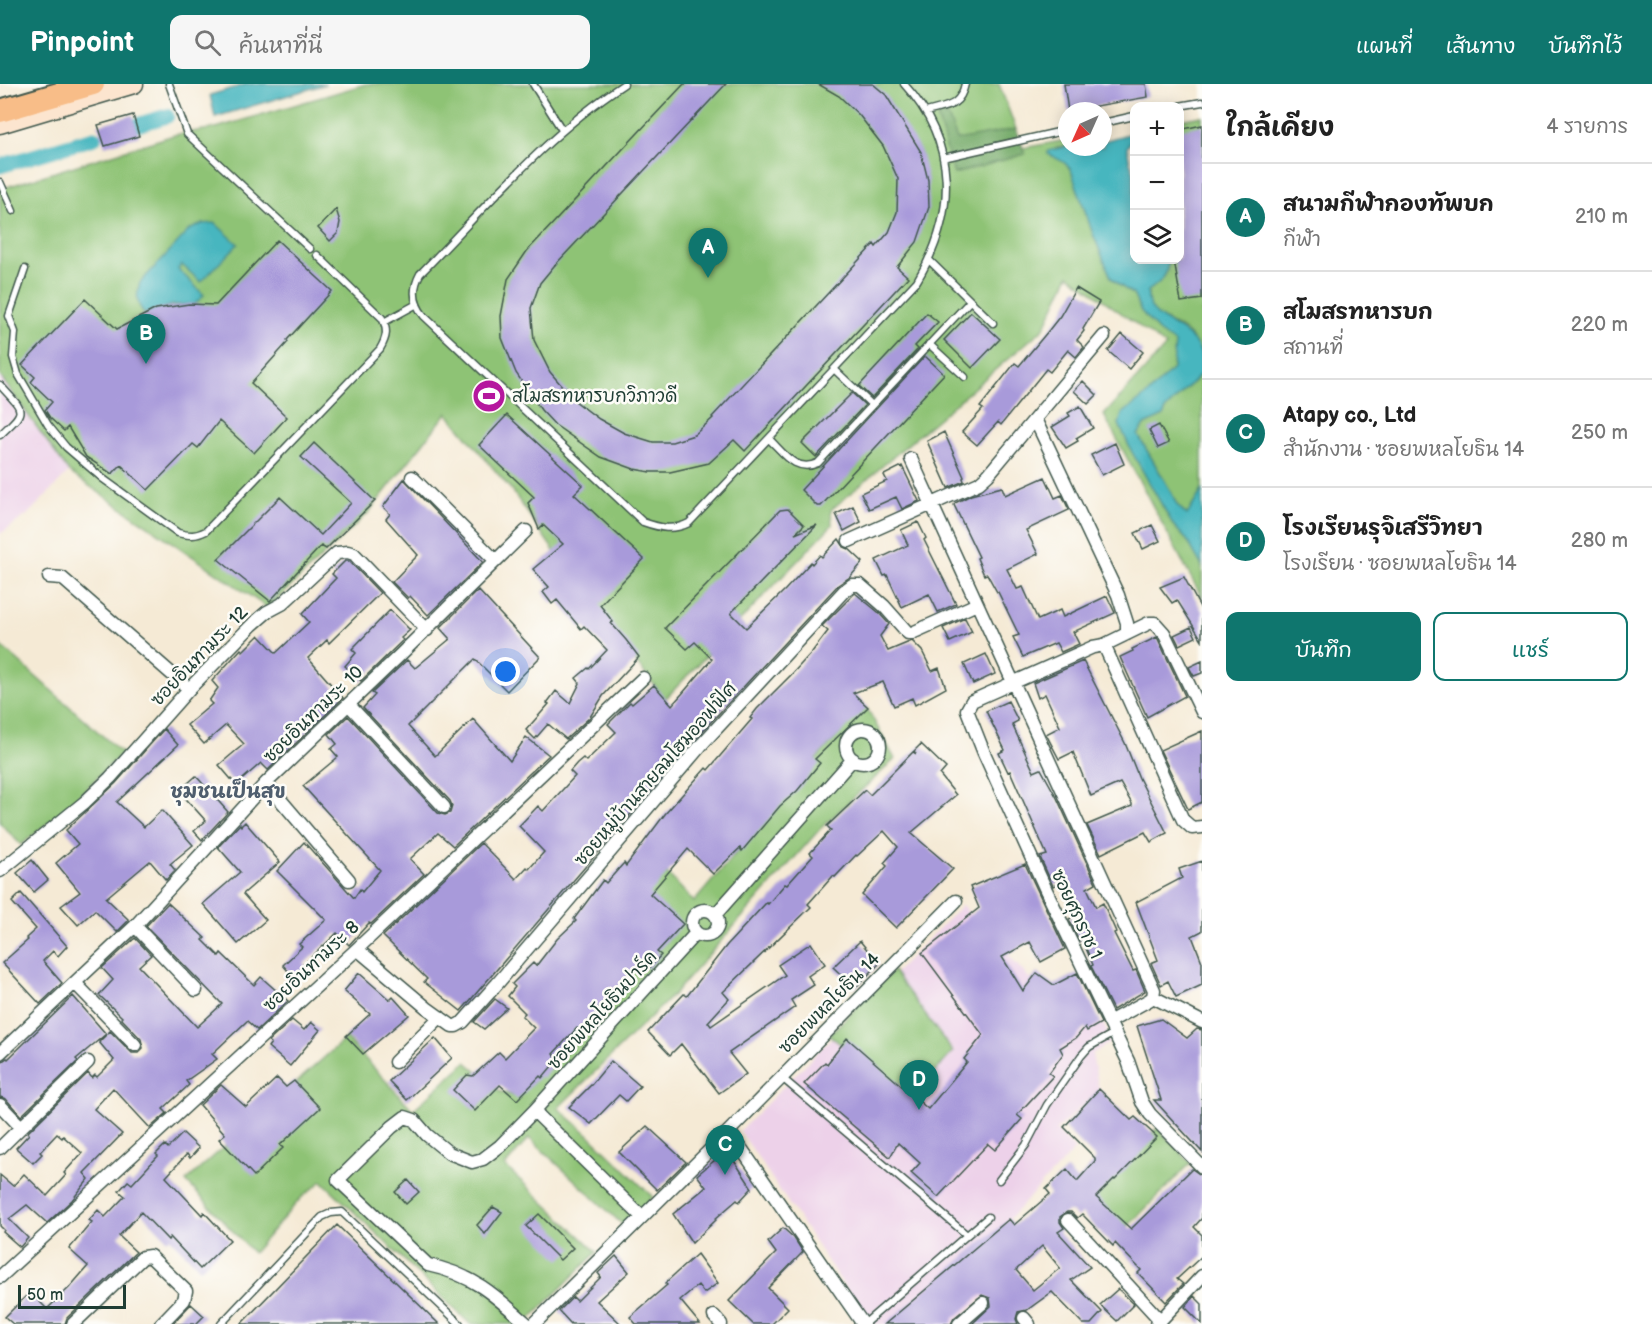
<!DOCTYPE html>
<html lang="th">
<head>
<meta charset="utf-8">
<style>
  body { margin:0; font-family:"Balsamiq Sans","Playpen Sans Thai",sans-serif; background:#f6f6f6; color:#222 }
  .controls { position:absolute; right:18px; top:18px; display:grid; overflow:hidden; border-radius:12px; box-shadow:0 3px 15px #0003 }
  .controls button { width:54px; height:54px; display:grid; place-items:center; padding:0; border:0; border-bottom:2px solid #e0e0e0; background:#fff; color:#222; font:30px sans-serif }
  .compass { position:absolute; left:1058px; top:18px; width:54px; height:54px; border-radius:50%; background:#fff; box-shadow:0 3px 15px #0003; rotate:225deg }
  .scale { position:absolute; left:18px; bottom:15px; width:108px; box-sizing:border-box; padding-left:6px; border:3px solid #1f3d34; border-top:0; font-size:16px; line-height:21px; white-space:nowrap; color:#1f3d34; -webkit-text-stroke:4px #fdfcf7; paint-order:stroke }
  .you { position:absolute; left:506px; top:588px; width:21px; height:21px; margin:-15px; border:4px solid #fff; border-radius:50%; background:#1a73e8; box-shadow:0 0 0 9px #1a73e833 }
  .badge { display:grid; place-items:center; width:39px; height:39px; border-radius:50%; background:#0f766e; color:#fff; font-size:20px; font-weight:700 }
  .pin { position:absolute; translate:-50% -50px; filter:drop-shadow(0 2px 3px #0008) }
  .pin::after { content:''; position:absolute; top:32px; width:21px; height:18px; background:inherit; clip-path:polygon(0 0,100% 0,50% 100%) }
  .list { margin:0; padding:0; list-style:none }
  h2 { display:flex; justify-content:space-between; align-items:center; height:78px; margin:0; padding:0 24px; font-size:26px }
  h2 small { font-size:20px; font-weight:400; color:#767676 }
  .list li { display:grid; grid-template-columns:39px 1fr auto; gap:18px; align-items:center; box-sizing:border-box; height:108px; padding:0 24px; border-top:2px solid #e0e0e0 }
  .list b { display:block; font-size:22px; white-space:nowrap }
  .list p { margin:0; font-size:20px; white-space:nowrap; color:#767676 }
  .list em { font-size:20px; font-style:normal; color:#767676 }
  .actions { display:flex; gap:12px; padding:18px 24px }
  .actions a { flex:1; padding:14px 0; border:2px solid #0f766e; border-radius:12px; text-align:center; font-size:21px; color:#0f766e }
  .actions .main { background:#0f766e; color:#fff }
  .icon { flex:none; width:33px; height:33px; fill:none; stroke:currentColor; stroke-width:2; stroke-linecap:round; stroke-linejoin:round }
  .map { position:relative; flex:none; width:1202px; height:1240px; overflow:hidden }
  header { display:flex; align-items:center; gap:36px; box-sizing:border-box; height:84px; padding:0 30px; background:#0f766e; color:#fff }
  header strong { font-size:28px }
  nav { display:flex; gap:33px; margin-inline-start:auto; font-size:21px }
  .search { width:420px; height:54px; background:#f6f6f6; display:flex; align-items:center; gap:15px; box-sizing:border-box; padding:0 21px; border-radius:12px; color:#767676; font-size:22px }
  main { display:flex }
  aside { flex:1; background:#fff }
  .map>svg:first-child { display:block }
  .built { fill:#edd1e9 }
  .green { fill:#8ec375; stroke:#568054; stroke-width:1.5 }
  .forest { fill:#72a966; stroke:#48734d; stroke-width:1.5 }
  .water { fill:#47b6bf; stroke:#337a7a; stroke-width:1.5 }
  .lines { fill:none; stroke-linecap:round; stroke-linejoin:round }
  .canal { stroke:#47b6bf; stroke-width:15 }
  .building { fill:#a89ada; fill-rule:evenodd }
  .lane-casing { stroke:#3f574c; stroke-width:9 }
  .street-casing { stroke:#3f574c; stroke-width:15 }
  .secondary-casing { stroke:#3f574c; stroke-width:21 }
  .highway-casing { stroke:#3f574c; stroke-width:26 }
  .lane { stroke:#fff; stroke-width:6 }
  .street { stroke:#fff; stroke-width:12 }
  .secondary { stroke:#fce5cf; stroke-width:18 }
  .highway { stroke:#f8bd88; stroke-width:22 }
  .labels { text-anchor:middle; stroke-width:5; stroke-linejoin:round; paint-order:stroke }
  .poi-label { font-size:18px; fill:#1f3d34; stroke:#fdfcf7; text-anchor:start }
  .street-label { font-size:18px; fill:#1f3d34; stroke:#fdfcf7 }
  .neighbourhood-label { font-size:20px; font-weight:bold; fill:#4f5e6e; stroke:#fdfcf7 }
</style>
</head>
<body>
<header>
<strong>Pinpoint</strong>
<div class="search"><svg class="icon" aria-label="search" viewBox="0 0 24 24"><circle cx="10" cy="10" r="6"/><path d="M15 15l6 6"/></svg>ค้นหาที่นี่</div>
<nav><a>แผนที่</a><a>เส้นทาง</a><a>บันทึกไว้</a></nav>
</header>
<main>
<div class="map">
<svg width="1202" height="1240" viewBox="0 0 1202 1240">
  <rect width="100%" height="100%" fill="#fdfcf7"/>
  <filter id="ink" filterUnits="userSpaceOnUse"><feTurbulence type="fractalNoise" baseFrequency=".0167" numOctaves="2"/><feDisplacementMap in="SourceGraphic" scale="12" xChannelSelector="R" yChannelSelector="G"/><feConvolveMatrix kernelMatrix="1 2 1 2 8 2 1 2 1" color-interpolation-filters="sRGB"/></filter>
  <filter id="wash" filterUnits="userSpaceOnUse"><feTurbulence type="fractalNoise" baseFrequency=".008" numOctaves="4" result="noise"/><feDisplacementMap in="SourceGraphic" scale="24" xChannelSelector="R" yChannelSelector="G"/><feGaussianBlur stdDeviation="1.35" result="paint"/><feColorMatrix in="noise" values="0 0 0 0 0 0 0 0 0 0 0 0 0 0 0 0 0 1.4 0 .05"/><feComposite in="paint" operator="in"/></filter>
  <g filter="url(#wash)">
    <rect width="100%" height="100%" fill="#f5ead5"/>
    <path class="built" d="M0,292L69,388L27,431L0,450Z
      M962,821L1080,949L1103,939L1111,958L1092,970L1099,1005L1056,1046L1075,1065L1009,1135L1037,1167L953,1240H870L740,1047Z"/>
    <path class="green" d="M366,0H999L1023,64L1067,56V62L1057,63L1064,78L1071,86L1093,150L1111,193L1119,201L1133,210L1141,227L1160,249L1175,259L1173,285L1119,340L1132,368L1174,442L1187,456L1202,482V514L1104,331L1166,262L1069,191L1044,244L831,426L832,441L665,615L598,530L513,408L447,329L369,428L268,524L69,388L0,292V105L174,51L216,44Z
      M1202,32V271C1198,263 1194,254 1186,248C1169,235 1145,234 1148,207C1161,198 1168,192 1168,176H1180V36Z
      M1202,289V406L1188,432L1177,421L1170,406L1138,351L1144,341L1164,332L1165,326Z
      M0,561L122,669L68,723L21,761L0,739Z
      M866,622L895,675L820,745L674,910L558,1024L588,1050L653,1113L624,1142L529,1054L505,1082L597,1168L525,1240H470L322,1097L301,1114L253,1169L186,1097L346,954L413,1026L466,978L501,1008L514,1012L645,810L665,787L694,818L819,672Z
      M893,887L953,968L910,1016L829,951Z
      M1157,1044L1191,1079L1126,1144L1092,1110Z"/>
    <path class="forest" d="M937,32H948L957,56L1016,45L1025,70L954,90Z"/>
    <path class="water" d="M247,0H326L215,33L210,11Z
      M1132,49L1134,54L1127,63L1130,78L1134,88V176H1168C1168,192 1161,198 1148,207C1144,241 1190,237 1201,270C1202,275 1202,283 1202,289L1165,326L1164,332L1144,341L1138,351L1170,406L1177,421L1187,431L1202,406V482L1187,456L1174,442L1132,368L1119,340L1122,330L1149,309L1173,285L1175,259L1160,249L1141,227L1133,210L1119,201L1111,193L1093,150L1071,86L1064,78L1048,70V67L1067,62L1103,63V57Z
      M215,139L238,160L201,198L182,181L178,185L204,211L195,220L173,221L145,230C136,220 136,212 140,199L189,146L202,140Z"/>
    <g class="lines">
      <path class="canal" d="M140,40L167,32
        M0,82L94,54"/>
    </g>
    <g id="blocks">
      <path class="building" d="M684,0H726L554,182L540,199L531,224L534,256L550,288L575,317L599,335L624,349L653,358H672L694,351L713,334L712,333L874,160L876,163L889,148L897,128L898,95L883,62L859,31L839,12L818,0H873L886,11L921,68L928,96L929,123L917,158L897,183L908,193L745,367L734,356L709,379L670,388H650L634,385L601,373L555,341L541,326L516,289L502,254L501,232L508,195L527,167Z
        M1064,0H1146L1148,13L1068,27Z
        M133,31L139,52L105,62L98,41Z
        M1202,41V215L1181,218L1174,176H1179V46Z
        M336,125L340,138L338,149L330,157L318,144Z
        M277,156L332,207L287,256L288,258L251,299L287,333L254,369L219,337L198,364L193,360L148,406L121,381L112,390L86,373L68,343L64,347L50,334L45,326L52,318L31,298L35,293L22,281L85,215L117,245L156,225L189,220L216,221Z
        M1076,204L1099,218L1083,245L1084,247L1077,256L1084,263L1076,273L1068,266L1050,288L1046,285L1001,341L998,338L977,361L962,348L983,325L980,323L1015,279L1019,282L1049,246L1060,232Z
        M971,228L1000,255L972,284L944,256Z
        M927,229L938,238L915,262L918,265L872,314L859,302Z
        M1122,250L1143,268L1129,285L1108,267Z
        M925,272L944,290L821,422H817L801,406Z
        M1083,297L1097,311L1088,320L1074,307Z
        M852,309L865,321L816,373L802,359Z
        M1080,322L1093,344L1076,354L1078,357L1066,364L1052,343L1070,332L1068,329Z
        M507,331L583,401L574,410L644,475L600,521L613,538L611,539L626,556L639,573L603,612L590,633L566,655L548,640L535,655L526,646L549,620L547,619L556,607L570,619L580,599L576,594L588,584L589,585L607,566L584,542L581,545L557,516L552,520L543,508L549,503L533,485L563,460L543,441L539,445L528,419L534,413L479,361Z
        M1159,341L1169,359L1158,364L1149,346Z
        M944,348L964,393L963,394L964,397L948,404L927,357Z
        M314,359L375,417L326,465L321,462L270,517L218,475L280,413L321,451L351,419L301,373Z
        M1115,359L1124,380L1102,391L1091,371Z
        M902,382L919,417L902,425L896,413L869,425L861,409L887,397L884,391Z
        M1045,393L1055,414L1062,411L1069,426L1026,446L1038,470L1007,485L1017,505L1023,503L1038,536L1060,526L1063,533L1107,512L1115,529L1073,548L1079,560L1061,568L1056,559L1023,573L1013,553L1019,551L998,508H997L987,490L984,491L977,474L979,473L954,421L955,419L971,411L1002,403L1005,411Z
        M404,395L483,478L428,531L410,512L408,514L392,498L418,471L386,435L390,430L383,423Z
        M853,422L861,438L844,447L836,430Z
        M788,425L804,441L795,450L817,441L731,529L746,544L785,506L811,478L812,480L820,471L822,473L839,455L844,463L849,465L863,478L850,493L838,501L697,653L461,927L424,898L427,895L383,852L481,759L516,795L527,783L529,785L544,768L519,742L538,722L543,727L575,692L570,687L577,679L583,674L586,677L616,648L608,640L630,618L632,620L654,601L672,621L682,610L712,575L695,558L687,565L665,544L780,426Z
        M918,438L926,454L924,456L956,520L938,528L929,510L902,523L887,491L884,492L876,476L908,461L901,446Z
        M1152,441L1160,457L1143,465L1135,449Z
        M345,477H349L380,509L329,559L327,556L308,574L343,614L268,686L261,679L236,701L219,681L244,660L226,641L204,660L187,641L212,620L209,617L218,604L212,597L241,565L243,567L259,551L276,569L309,538L302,530L336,494L332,490Z
        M1184,493L1202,527V556L1177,516L1172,519L1160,503Z
        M478,506L540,573L507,607L475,575L408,642L435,672L473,635L510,677L526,653L549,671L453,762L438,749L410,775L424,790L371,840L369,839L349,861L337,849L304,880L306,883L294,894L283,881L302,863L299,860L326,836L277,787L304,758L354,814L360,805L362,808L380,786L303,702L338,673L331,665L337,660L329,650L348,632L438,729L445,731L450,729L452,722L450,717L363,624L375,611L372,609L407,576L415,584L450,555L440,544Z
        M855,509L878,528L889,540L880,552L888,567L912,557L922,567L932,587L939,584L946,604L915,621L912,614L894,622L883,598L853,609L868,623L815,675L820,679L797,707L780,722L742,767L740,764L713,790L688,765L650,810L683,840L657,868L661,871L648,885L642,879L596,927L597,929L579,946L577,944L553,970L558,975L542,994L540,992L517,1016L500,1001L475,1027L453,1006L467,991L473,992L499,968L505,974L534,944L522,932L525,929L508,912L515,903L512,900L533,879L536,882L557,855L576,837L574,835L603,796L606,799L624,779L626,782L665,730L706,684L708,686L752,635L750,634L757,625L791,591L812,568L828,547L822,542Z
        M390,526L410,546L401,554L403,556L361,597L345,582L356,569L352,565Z
        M965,534L972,548L950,558L943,544Z
        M1191,543L1196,553L1179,561L1174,551Z
        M1157,553L1185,612L1147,633L1120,573L1133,567L1132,565Z
        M986,570L995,590L973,600L964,580Z
        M1083,577L1125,659L1139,694L1167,749L1151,758L1145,748L1101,770L1087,741L1132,722V720L1120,699L1091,712L1073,668L1059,675L1046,650L1060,643L1045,610L1038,614L1033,599Z
        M1202,577V589L1194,592L1189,583Z
        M1008,617L1018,637L1012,640L1034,688L1041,685L1057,714L1096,799L1087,804L1096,823L1103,819L1116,848L1114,849L1133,887L1136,886L1145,907L1113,926L1091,882L1093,881L1082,855L1079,857L1069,835L1078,830L1061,798L1053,802L1040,773L1047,771L1010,687L1008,688L999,669L1005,666L986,627Z
        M164,645L178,661L117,718L144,743L162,726L193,761L170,780L175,786L166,796L150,777L106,814L129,836L117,848L95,826L78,841L61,822L80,808L56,779L78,760L66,746L116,699Z
        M1202,647V718L1188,725L1160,666Z
        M921,660L946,684L940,691L956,711L911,749L953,785L896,844L862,811L887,782L884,779L898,763L884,747L857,772L856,771L835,793L833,792L808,820L811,823L723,908L729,915L708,938L711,942L785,891L778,881L811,859L825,880L808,892L814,901L791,916L795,923L729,969L746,990L719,1009L681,960L670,971L648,948L684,910L687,912L727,861L766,819L768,820L785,800L787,801L813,772L810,769L831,746L827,742L865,706L870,711L913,668L916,670L914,667Z
        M196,692L228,728L202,756L194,747L206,737L179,707Z
        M245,738L280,778L243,810L266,836L238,860L203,820L240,788L218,763L240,740L241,742Z
        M32,776L48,796L34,808L17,789Z
        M1202,777V847L1192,852L1202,878V901L1176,913L1168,897L1161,901L1151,879L1158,876L1136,818L1182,794L1179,785Z
        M1025,780L1065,865L1041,878L1030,858L1002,873L1023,907L1037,889L1054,901L1077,889L1101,939L1087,947L1085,943L1076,954L1060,964L1063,970L1049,989L1053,992L1017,1031L1022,1035L995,1066L988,1060L938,1113L911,1089L920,1079L898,1059L890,1073L804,1000L825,978L827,980L847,954L928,1025L967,978L964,975L983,951L922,869L979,824L970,803Z
        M21,809L67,862L58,872L53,867L43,877L62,899L40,920L2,879L28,856L26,854L36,845L12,818Z
        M168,819L205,854L203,856L219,872L221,869L254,901L261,893L288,917L257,946L247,937L212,970L217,975L186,997L189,1001L163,1025L167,1029L150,1044L113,1004L94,1025L122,1050L84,1089L89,1095L72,1116L47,1139L27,1121L9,1135L28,1154L20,1163L3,1148L4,1146L0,1142V1091L13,1102L24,1090L47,1112L66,1091L64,1089L82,1069L63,1052L62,1054L57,1050L40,1068L42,1070L33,1079L16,1064L29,1050L28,1049L29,1047L88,989L92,994L95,991L97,993L114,976L99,958L110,947L132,969H138L143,964L141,955L121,934L122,933L99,911L113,896L102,884L135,854L151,871L139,882L197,943L222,920L146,842Z
        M860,857L879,880L855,904L833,883Z
        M359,889L390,916L393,913L409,931L363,970L346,952L370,930L344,907Z
        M73,912L106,950L76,975L78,977L21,1032L6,1015L0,1013V979L7,974L8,975Z
        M495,915L507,924L484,945L474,938Z
        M1161,935L1187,954L1197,945L1202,946V1068L1154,1016H1161L1137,942Z
        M292,936L304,946L311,938L320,946L290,982L268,963L271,959L269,957Z
        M435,954L452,974L407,1016L389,997Z
        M611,977L640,1002L626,1017L619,1011L591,1040L569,1023L592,1000Z
        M277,994L286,1003L294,997L320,1024L280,1061L283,1064L254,1092L219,1055L225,1050L200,1021L221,1001L246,1023Z
        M1099,1005L1131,1036L1135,1033L1157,1053L1115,1096L1114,1095L1096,1113L1131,1145L1192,1085L1202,1092V1134L1194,1143L1202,1151V1172L1177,1195L1183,1200L1166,1218L1138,1189L1141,1186L1115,1159L1113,1162L1082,1130L1077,1134L1071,1128H1067L1060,1133V1138L1064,1144L1058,1148L1090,1183L1071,1196L1102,1228L1091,1240H1083L1052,1208L1027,1226L1018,1228L1016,1235L1018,1240H972L991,1222L990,1214L982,1211L954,1234L951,1240H885L1009,1135L1014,1141L1050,1110L1046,1105L1067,1085L1077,1097L1095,1077V1074L1064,1043ZM1042,1162L1060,1184L1033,1206L1016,1186Z
        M647,1042L686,1078L657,1106L619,1068Z
        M183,1049L199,1064L190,1074L187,1070L166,1093L202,1131L204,1128L230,1156L200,1185L170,1153L168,1156L141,1128L119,1152L136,1168L67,1234L65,1240H13L5,1233L30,1208L47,1225L69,1204L88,1182L69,1165L92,1138L89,1136L98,1126L105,1133L125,1112L119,1107L128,1097L132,1100L158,1072L156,1070L165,1061L168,1064Z
        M727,1066L752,1104L739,1118L737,1116L715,1135L716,1136L692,1159L673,1130L706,1103L697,1091Z
        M408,1096L419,1108L406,1120L395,1108Z
        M493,1123L502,1128L485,1150L477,1141Z
        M539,1130L573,1164L560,1176L526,1142Z
        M337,1141L439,1240H241Z
        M783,1144L794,1154L803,1168L768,1204L788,1224L772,1240H753L729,1217L776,1169L768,1158Z
        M697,1170L718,1199L704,1209L698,1201L680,1216L700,1240H636L630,1233L667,1201L665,1199Z
        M616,1172L629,1188L597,1217L621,1240H571L559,1227L573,1213L577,1217L601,1193L598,1189Z
        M1118,1205L1134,1220L1117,1237L1100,1221Z
        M1194,1212L1202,1220V1240L1185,1223Z
        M191,1220L204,1232L196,1240H172Z"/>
    </g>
  </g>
  <g filter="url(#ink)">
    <use href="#blocks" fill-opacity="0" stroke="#3f574c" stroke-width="1.5"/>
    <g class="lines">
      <g class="lane-casing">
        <path id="lane" d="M169,0L187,50L310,165
          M533,0L562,46
          M624,0C546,51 485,124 420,190C412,205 413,219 424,232L643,438C660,444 673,447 689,439L917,197C957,130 958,59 904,0
          M1179,22L1202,18
          M926,28C947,22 960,23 965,0
          M1103,39L1134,32
          M943,74L1067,46
          M0,98L13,127
          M929,176L993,239
          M25,185L9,232L15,248L13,273L18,290L48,341L66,363L102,394L178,449C190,452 196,452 206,447L380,265C387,253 388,246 382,234L317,171
          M384,238L417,220
          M929,260L965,293
          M835,286L872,321
          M0,301C24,328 28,325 0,351
          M769,355C784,369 795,389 818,379L970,217
          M781,993L967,1151
          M999,1096L1026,1061L1047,1021L1081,972L1089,963L1114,949
          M221,1240L322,1133L331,1129L342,1128L460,1240
          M864,1240L988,1133"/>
      </g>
      <g class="street-casing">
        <path id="street" d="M1035,335L1118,511L1127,539V550
          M911,375L1154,906L1153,913L1149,916L1109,938
          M412,393L495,476
          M849,457L979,399L988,391L1104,252
          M49,493L62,494L189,605
          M1104,561L1183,736L1192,744L1202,743
          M349,621L444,723
          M1202,628L1164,549L1155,539H1149L1104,561L1093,563L972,617L967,626L984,669L1046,806L1128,977L1142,1018L1150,1030L1202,1083
          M846 662a17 17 0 1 1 34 0a17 17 0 1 1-34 0Z
          M266,699L349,796
          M0,787L85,718L110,694L189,605L252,541L267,528L282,520L337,469L348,468L354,470L427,546
          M692 839a13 13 0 1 1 26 0a13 13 0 1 1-26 0Z
          M715,831L853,675
          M135,842L196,906
          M357,865L427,924L452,942H456L463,938L497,900L703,659L844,507L852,501H860L884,522L908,549H912L977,520
          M75,899L135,961
          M1153,913L1202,938
          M0,969L135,842L266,699L401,570L526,447
          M395,978L440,933
          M0,1021L21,1043
          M534,1027L641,1132
          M729,1047L863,1240
          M0,1064L88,978
          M1068,1136L1160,1236
          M0,1193L357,865L643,594
          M714,1232L721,1240
          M1024,1234L1029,1240
          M73,1240L143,1173L150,1172L186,1207L184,1216L161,1240
          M527,1240C495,1211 472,1190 428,1181L338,1096L392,1043L405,1033L414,1036L427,1051L449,1069L472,1078L483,1075L500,1062L534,1027L696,849
          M534,1240L729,1047L956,817
          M959,1240L983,1219
          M1157,1240L1202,1192"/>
      </g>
      <g class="secondary-casing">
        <path id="secondary" d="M0,40L134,0"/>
      </g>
      <g class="highway-casing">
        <path id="highway" d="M0,27L93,0"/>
      </g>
      <use href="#lane" class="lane"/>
      <use href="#street" class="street"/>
      <use href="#secondary" class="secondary"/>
      <use href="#highway" class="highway"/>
    </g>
  </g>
  <defs>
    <g id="stadium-disc" transform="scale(1.725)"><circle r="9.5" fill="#b5179e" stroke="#fdfcf7"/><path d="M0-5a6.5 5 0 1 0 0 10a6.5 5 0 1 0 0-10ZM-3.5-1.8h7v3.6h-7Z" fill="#fff"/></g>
  </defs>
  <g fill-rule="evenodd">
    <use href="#stadium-disc" x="489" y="312"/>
  </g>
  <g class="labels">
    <g class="poi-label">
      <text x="512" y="318">สโมสรทหารบกวิภาวดี</text>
    </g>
    <g class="street-label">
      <text transform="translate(199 572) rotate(-46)" y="6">ซอยอินทามระ 12</text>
      <text transform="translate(313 630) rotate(-44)" y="6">ซอยอินทามระ 10</text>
      <text transform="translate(655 690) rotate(-49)" y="6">ซอยหมู่บ้านสายลมโฮมออฟฟิศ</text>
      <text transform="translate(1077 830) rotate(65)" y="6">ซอยศุภราช 1</text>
      <text transform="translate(311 882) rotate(-43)" y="6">ซอยอินทามระ 8</text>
      <text transform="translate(829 919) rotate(-45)" y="6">ซอยพหลโยธิน 14</text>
      <text transform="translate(602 926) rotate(-48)" y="6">ซอยพหลโยธินปาร์ค</text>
    </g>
    <g class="neighbourhood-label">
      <text x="228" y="714">ชุมชนเป็นสุข</text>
    </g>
  </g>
</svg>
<div class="controls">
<button>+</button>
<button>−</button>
<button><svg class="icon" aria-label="layers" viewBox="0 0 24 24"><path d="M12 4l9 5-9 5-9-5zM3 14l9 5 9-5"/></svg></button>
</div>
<svg class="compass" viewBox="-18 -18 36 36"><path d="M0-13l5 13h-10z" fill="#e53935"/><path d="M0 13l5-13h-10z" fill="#767676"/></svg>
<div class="scale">50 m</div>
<div class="you"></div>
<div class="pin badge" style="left:708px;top:194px">A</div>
<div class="pin badge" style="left:146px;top:280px">B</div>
<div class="pin badge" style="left:725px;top:1091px">C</div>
<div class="pin badge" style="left:919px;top:1026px">D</div>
</div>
<aside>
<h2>ใกล้เคียง<small>4 รายการ</small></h2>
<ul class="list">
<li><span class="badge">A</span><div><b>สนามกีฬากองทัพบก</b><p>กีฬา</p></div><em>210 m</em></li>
<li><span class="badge">B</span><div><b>สโมสรทหารบก</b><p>สถานที่</p></div><em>220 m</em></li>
<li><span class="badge">C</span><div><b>Atapy co., Ltd</b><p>สำนักงาน · ซอยพหลโยธิน 14</p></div><em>250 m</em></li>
<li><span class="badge">D</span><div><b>โรงเรียนรุจิเสรีวิทยา</b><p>โรงเรียน · ซอยพหลโยธิน 14</p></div><em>280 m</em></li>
</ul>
<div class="actions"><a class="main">บันทึก</a><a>แชร์</a></div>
</aside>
</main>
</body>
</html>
